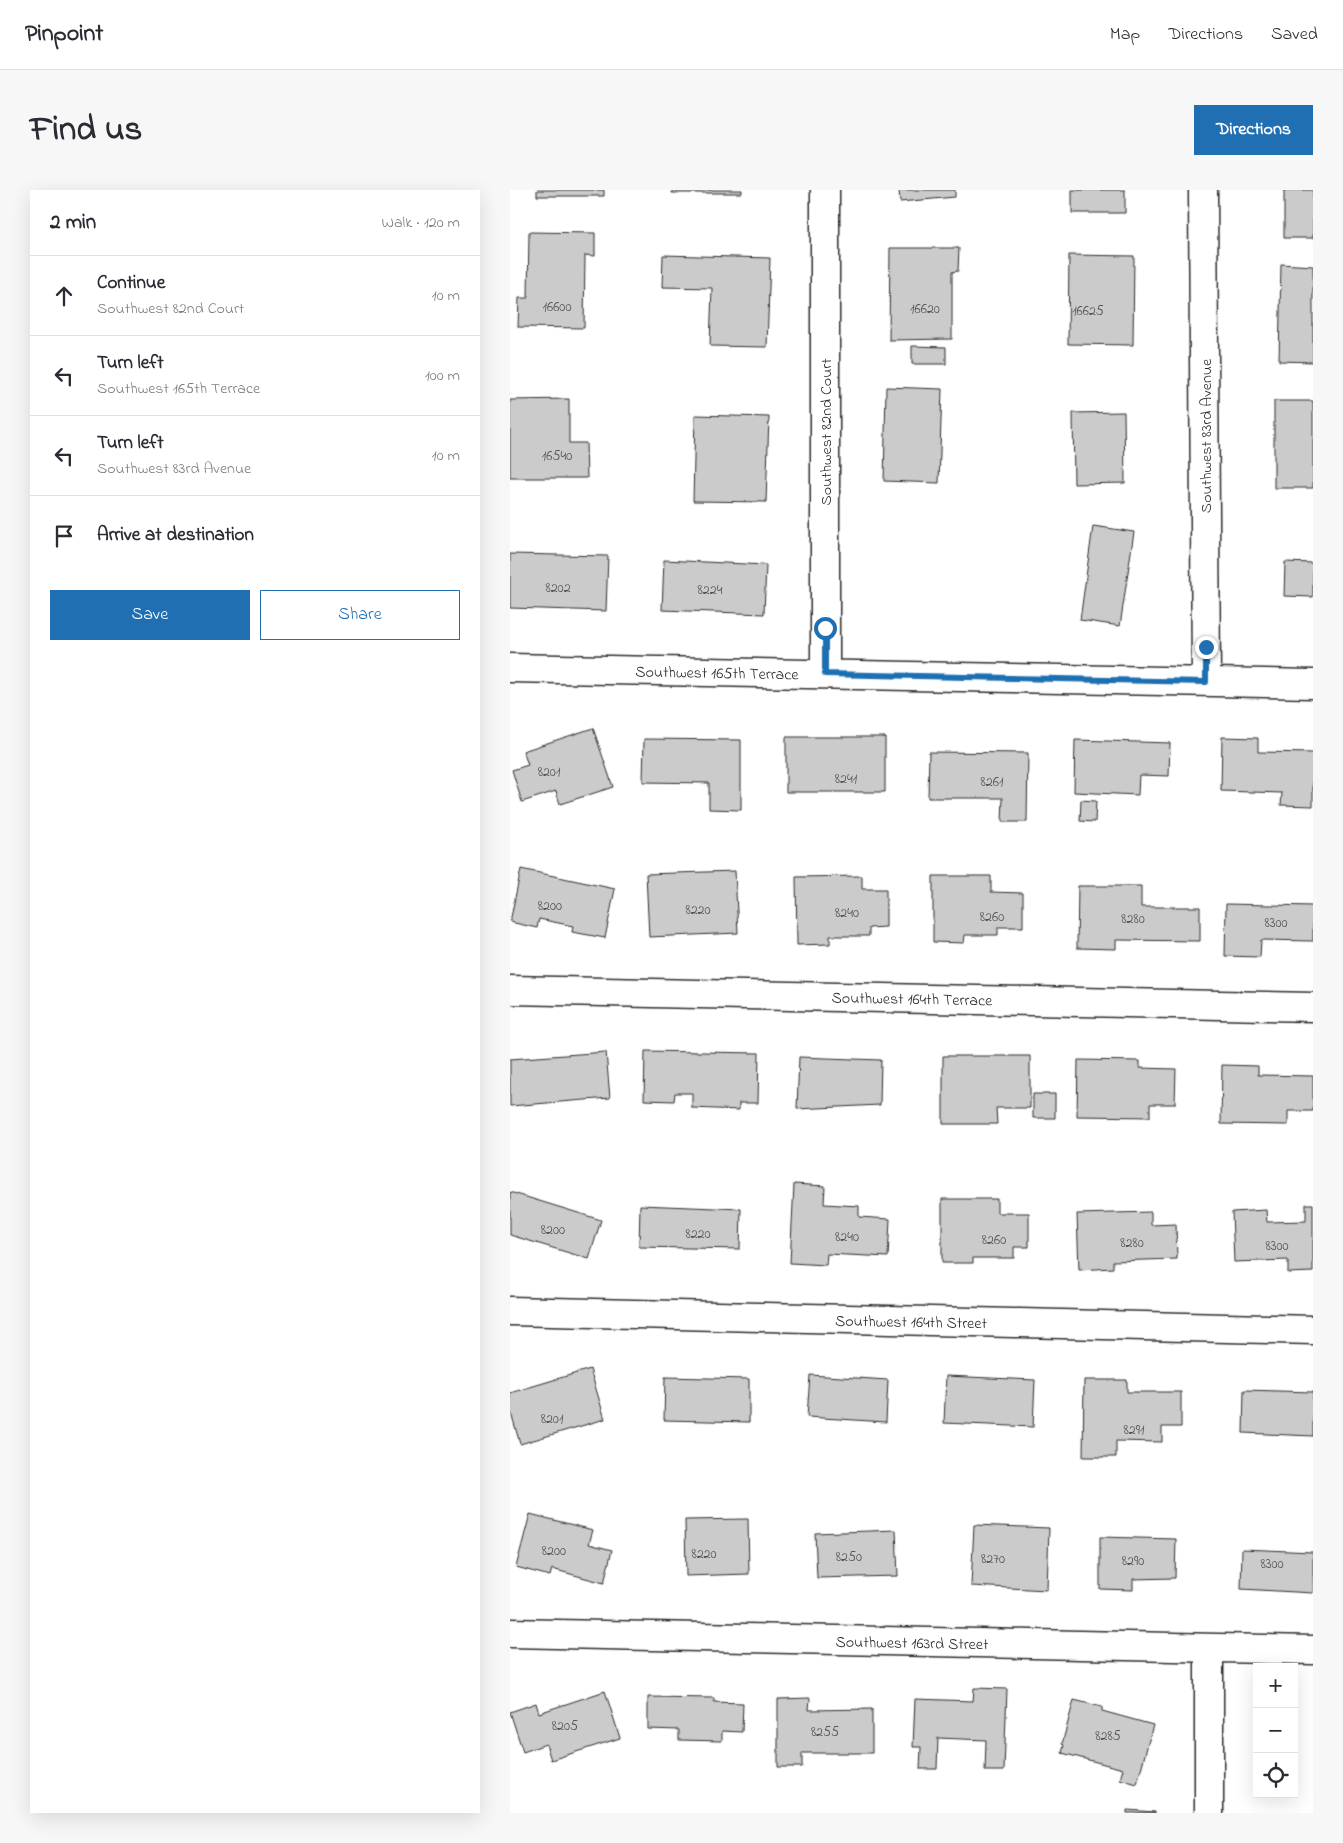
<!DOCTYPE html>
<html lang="en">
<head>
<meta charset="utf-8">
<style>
  body { margin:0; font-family:"Indie Flower",sans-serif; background:#f7f7f7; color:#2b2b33 }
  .controls { position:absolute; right:15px; bottom:15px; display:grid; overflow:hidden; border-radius:0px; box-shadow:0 5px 20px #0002 }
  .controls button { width:45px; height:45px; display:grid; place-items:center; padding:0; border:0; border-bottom:1px solid #e1e1e2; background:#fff; color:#2b2b33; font:25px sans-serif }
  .stop { position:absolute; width:15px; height:15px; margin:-11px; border:4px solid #1f6fb2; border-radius:50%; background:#fff }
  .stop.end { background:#1f6fb2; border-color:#fff; box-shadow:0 1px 5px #0008 }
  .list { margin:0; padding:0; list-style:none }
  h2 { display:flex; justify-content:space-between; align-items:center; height:65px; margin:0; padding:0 20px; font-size:21px }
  h2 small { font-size:16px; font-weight:400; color:#7c7c81 }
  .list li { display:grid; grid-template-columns:32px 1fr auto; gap:15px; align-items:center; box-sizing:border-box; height:80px; padding:0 20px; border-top:1px solid #e1e1e2 }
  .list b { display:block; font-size:19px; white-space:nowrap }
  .list p { margin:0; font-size:16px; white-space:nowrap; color:#7c7c81 }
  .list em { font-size:16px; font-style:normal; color:#7c7c81 }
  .actions { display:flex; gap:10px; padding:15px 20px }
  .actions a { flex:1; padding:11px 0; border:1px solid #1f6fb2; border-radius:0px; text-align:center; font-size:18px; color:#1f6fb2 }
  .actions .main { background:#1f6fb2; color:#fff }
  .icon { flex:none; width:28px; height:28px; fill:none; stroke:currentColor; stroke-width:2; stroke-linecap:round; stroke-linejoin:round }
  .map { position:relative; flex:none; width:803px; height:1623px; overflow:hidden; border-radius:0px }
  header { display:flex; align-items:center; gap:30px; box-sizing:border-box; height:70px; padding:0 25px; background:#fff; border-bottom:1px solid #e1e1e2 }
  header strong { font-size:24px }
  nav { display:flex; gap:28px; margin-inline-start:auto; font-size:18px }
  .intro { display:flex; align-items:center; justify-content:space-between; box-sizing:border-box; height:120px; padding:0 30px }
  h1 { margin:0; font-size:35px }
  .button { padding:12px 22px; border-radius:0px; background:#1f6fb2; color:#fff; font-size:18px; font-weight:700 }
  main { display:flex; gap:30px; padding:0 30px }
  aside { flex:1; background:#fff; border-radius:0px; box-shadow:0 5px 20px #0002 }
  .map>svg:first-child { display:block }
  .building { fill:#cbcbcb; stroke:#2b2b2b }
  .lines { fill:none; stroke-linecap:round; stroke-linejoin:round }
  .minor-casing { stroke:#2b2b2b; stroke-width:31 }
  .minor { stroke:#fff; stroke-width:28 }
  .route { stroke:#1f6fb2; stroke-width:6 }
  .labels { text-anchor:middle; stroke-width:4.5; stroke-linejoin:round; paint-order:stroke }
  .number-label { font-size:14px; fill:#535353 }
  .street-label { font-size:16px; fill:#2b2b2b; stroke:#fff }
</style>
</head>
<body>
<header>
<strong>Pinpoint</strong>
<nav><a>Map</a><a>Directions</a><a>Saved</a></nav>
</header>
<div class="intro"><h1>Find us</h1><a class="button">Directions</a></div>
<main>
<aside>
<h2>2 min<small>Walk · 120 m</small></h2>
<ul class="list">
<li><svg class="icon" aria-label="ahead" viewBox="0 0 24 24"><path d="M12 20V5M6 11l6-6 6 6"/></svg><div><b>Continue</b><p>Southwest 82nd Court</p></div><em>10 m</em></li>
<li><svg class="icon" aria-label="left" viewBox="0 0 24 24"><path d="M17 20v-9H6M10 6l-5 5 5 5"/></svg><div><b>Turn left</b><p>Southwest 165th Terrace</p></div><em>100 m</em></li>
<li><svg class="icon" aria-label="left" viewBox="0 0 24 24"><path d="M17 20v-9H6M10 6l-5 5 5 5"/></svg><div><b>Turn left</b><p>Southwest 83rd Avenue</p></div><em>10 m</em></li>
<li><svg class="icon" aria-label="arrive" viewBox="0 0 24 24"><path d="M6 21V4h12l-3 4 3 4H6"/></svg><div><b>Arrive at destination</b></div></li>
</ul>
<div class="actions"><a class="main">Save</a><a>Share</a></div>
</aside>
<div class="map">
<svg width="803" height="1623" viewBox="0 0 803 1623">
  <rect width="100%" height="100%" fill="#fff"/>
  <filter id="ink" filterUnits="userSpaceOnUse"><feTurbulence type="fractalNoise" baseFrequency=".02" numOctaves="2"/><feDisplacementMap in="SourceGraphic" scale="10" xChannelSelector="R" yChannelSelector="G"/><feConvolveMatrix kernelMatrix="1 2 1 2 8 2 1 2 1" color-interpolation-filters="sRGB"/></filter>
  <g filter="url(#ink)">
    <path class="building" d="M27,0H94V6H27Z
      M162,0H232V3H162Z
      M389,0H445V7L390,12Z
      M562,0H615V23H562Z
      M774,0H803V48H774Z
      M19,42L85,43V66L75,65L74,138L8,137L9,108H18Z
      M380,58H449L448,81L442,82V149L379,150Z
      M153,65L260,68L257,157L200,156L202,98L152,97Z
      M559,65L624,66L623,155L558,154Z
      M771,74L803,76V172L769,171Z
      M402,156L436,157V174H402Z
      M376,197L432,199L429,293L374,291Z
      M59,209V253H76L77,288H0V210Z
      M764,211H803V298H764Z
      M614,222L615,293L564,294L563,223Z
      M185,225L259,227L256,312L183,311Z
      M583,336L624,342L610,436L570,430Z
      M0,364L98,366L96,421L0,418Z
      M154,370L256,375L254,424L152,420Z
      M775,372L803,373V407L774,406Z
      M83,538L103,597L50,614L46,601L12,612L2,580L18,575L13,561Z
      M276,547H375V602H276Z
      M712,547L748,548V562L803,563V616L771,615L772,603L711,601Z
      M134,549L231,550V620L199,619V593L133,592Z
      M565,550L660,553L659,586L629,585L628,605L564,602Z
      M419,562L518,563L517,632H492L493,608H418Z
      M571,610L586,611L585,632L570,631Z
      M11,679L105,699L95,748L62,742L63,736L29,729L27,738L0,732Z
      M225,681L228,743L139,747L136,684Z
      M352,686V699H376V737L359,738V746H320V754L287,755L286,687Z
      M423,686H481V702L513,703V737H488V745H455L454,753L423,752Z
      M568,696H631V717H690V751L606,750V759L567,758Z
      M716,714L803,716V751L751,750L750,767L715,766Z
      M135,861L249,863L248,913H229V920L182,918V903H165L164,911L134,910Z
      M96,862L100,908L0,916V869Z
      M433,866H520V918H486L487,934H433Z
      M289,867L371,870L370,915L287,919Z
      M568,870L630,871V878L666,879L665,914H640V927L567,926Z
      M712,875L748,876V885L803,886V921H778V935L711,934Z
      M523,904H545V928H523Z
      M284,994L315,996L314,1014L349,1016V1027L380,1029L378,1067L317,1064L316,1075L280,1073Z
      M0,1002L91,1030L79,1069L0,1045Z
      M432,1009H487V1023H519V1057H504V1068H463V1073H432Z
      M796,1014H803V1082L778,1083V1070L724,1072L722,1022L756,1020L757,1032L796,1031Z
      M130,1015L231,1019L230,1059L129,1057Z
      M641,1022V1035L666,1034L667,1069L603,1071V1078L569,1080L567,1024Z
      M80,1179L95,1229L10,1254L0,1219V1203Z
      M300,1185L378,1190L376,1232L297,1227Z
      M436,1186L525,1190L523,1237L434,1233Z
      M155,1187L239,1189V1232L154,1230Z
      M574,1190H617V1202H671V1237H652V1252L606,1251V1267H573Z
      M734,1200L803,1202V1246L733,1243Z
      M20,1324L83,1340L79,1354L102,1360L94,1393L42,1379L40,1386L6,1377Z
      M238,1329L239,1384L176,1386L175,1330Z
      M464,1335L539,1338L537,1400L461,1396Z
      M386,1340L388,1386L307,1388L305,1343Z
      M590,1347L666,1349L665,1388L623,1389V1400L590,1399Z
      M732,1359L803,1362V1403L731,1399Z
      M464,1498L497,1499L494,1581H475L476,1550L428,1548L427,1579H410L411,1557H403L405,1509L463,1511Z
      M95,1501L110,1548L41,1570L36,1554L13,1562L0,1522L26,1513L29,1523Z
      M138,1507L204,1508V1512L233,1513L232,1542L212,1541V1551L169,1550V1540L138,1539Z
      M300,1508L299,1520L362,1519V1563H292V1577H268V1509Z
      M564,1510L592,1517V1521L643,1535L627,1594L610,1589L613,1579L552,1563L554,1555L552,1554Z
      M617,1620L645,1622V1623H617Z"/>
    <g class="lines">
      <g class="minor-casing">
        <path id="minor" d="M315,0V484
          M693,0L696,492
          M0,478L803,494
          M0,800L803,817
          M0,1121L803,1140
          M0,1443L803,1460
          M699,1458V1623"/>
      </g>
      <use href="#minor" class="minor"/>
    </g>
  </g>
  <g class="lines" filter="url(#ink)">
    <path class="route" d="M315,438V484L696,492V457"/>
  </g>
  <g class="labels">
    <g class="number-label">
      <text x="47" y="121">16600</text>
      <text x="415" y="123">16620</text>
      <text x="578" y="125">16625</text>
      <text x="47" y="270">16540</text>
      <text x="48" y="402">8202</text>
      <text x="200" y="404">8224</text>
      <text x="39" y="586">8201</text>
      <text x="336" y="593">8241</text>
      <text x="482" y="596">8261</text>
      <text x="40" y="720">8200</text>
      <text x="188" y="724">8220</text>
      <text x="337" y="727">8240</text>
      <text x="482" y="731">8260</text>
      <text x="623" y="733">8280</text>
      <text x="766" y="737">8300</text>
      <text x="43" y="1044">8200</text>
      <text x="188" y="1048">8220</text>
      <text x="337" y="1051">8240</text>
      <text x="484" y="1054">8260</text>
      <text x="622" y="1057">8280</text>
      <text x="767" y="1060">8300</text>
      <text x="42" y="1233">8201</text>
      <text x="624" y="1244">8291</text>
      <text x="44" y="1365">8200</text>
      <text x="194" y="1368">8220</text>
      <text x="339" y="1371">8250</text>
      <text x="483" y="1373">8270</text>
      <text x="623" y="1375">8290</text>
      <text x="762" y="1378">8300</text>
      <text x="55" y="1540">8205</text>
      <text x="315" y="1546">8255</text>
      <text x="598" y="1550">8285</text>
    </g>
    <g class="street-label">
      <text transform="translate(315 242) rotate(-90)" y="6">Southwest 82nd Court</text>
      <text transform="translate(695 246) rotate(-90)" y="6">Southwest 83rd Avenue</text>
      <text transform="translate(207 482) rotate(1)" y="6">Southwest 165th Terrace</text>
      <text transform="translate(402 808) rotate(1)" y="6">Southwest 164th Terrace</text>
      <text transform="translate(401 1131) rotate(1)" y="6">Southwest 164th Street</text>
      <text transform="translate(402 1452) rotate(1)" y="6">Southwest 163rd Street</text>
    </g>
  </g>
</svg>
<div class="controls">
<button>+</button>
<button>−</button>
<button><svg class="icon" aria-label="locate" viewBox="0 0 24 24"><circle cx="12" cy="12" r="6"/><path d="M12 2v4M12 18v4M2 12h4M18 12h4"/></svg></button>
</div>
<div class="stop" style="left:315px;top:438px"></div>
<div class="stop end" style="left:696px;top:457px"></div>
</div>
</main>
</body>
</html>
